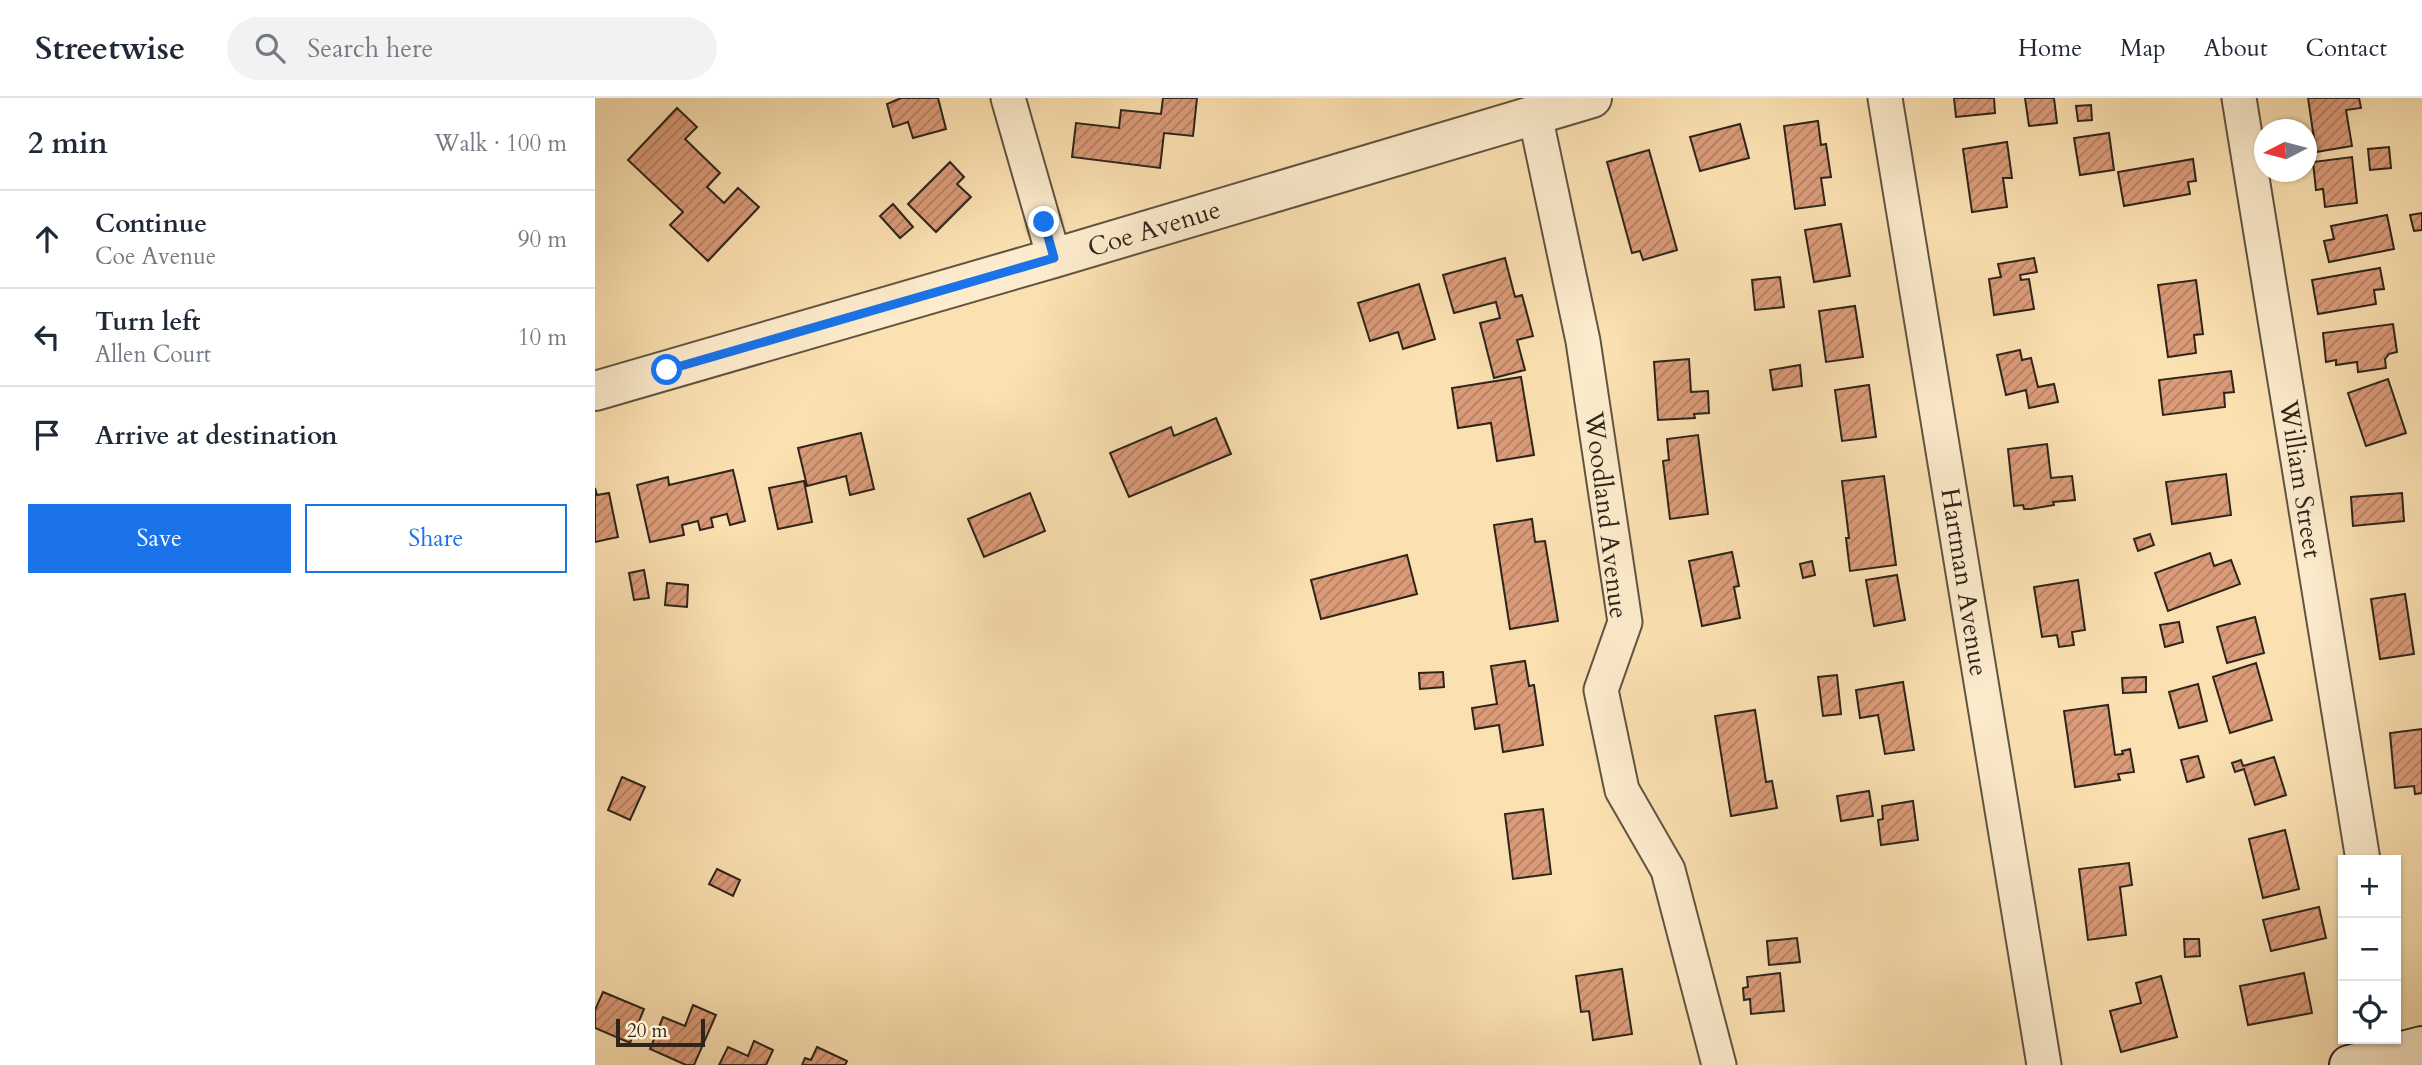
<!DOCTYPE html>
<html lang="en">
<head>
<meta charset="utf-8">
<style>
  body { margin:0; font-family:Cardo,serif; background:#f2f2f3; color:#1f2937 }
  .controls { position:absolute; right:21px; bottom:21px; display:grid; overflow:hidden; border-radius:0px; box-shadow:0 2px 5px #0004 }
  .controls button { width:63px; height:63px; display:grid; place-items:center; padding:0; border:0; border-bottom:2px solid #e0e1e3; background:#fff; color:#1f2937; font:35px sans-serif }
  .compass { position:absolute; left:1659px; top:21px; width:63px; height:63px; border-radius:50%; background:#fff; box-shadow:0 2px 5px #0004; rotate:264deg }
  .scale { position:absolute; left:21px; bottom:18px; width:89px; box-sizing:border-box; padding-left:7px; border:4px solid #2d251c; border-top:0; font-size:19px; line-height:24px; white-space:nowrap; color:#2d251c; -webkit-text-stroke:5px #fcebcc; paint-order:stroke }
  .stop { position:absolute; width:21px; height:21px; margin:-16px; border:5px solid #1a73e8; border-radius:50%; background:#fff }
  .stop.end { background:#1a73e8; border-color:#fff; box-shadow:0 2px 7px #0008 }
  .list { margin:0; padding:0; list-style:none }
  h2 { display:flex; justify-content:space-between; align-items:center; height:91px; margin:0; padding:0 28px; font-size:30px }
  h2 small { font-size:23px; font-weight:400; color:#747a83 }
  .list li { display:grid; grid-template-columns:46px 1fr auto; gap:21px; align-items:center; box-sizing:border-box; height:98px; padding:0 28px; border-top:2px solid #e0e1e3 }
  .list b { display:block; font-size:26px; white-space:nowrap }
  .list p { margin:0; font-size:23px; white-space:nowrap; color:#747a83 }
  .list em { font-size:23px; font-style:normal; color:#747a83 }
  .actions { display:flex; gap:14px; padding:21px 28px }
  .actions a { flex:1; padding:16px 0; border:2px solid #1a73e8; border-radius:0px; text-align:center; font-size:24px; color:#1a73e8 }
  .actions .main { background:#1a73e8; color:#fff }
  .icon { flex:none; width:38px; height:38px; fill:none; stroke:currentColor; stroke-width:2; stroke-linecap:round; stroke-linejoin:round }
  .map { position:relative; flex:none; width:1827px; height:967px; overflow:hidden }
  header { display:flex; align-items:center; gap:42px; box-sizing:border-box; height:98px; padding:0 35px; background:#fff; border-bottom:2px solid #e0e1e3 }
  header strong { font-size:33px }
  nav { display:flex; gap:38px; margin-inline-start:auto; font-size:24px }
  .search { width:490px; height:63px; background:#f2f2f3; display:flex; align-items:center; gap:18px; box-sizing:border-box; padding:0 24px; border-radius:38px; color:#747a83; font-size:26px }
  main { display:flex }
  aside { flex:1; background:#fff }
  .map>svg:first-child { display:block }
  .building { fill:url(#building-hatch); stroke:#2d251c; stroke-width:2 }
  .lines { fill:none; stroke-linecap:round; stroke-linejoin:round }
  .minor-casing { stroke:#605441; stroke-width:37 }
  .tertiary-casing { stroke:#605441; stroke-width:42 }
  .secondary-casing { stroke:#2d251c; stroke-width:42 }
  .minor { stroke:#fcebcc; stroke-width:33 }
  .tertiary { stroke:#fcebcc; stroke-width:38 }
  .secondary { stroke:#fcebcc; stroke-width:38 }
  .route { stroke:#1a73e8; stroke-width:9 }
  .labels { text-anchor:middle; stroke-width:5; stroke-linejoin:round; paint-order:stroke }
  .street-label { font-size:26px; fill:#2d251c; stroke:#fcebcc }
</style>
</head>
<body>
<header>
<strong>Streetwise</strong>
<div class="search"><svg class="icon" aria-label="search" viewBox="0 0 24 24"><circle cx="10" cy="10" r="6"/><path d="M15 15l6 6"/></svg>Search here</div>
<nav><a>Home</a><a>Map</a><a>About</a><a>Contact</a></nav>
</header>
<main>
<aside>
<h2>2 min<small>Walk · 100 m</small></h2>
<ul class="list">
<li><svg class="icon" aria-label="ahead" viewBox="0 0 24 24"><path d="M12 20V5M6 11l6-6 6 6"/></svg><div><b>Continue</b><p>Coe Avenue</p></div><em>90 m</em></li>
<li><svg class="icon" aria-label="left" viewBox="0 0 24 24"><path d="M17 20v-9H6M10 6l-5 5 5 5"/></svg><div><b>Turn left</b><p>Allen Court</p></div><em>10 m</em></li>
<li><svg class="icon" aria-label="arrive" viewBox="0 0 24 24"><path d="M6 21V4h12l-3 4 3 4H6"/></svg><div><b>Arrive at destination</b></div></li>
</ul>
<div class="actions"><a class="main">Save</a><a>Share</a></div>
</aside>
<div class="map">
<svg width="1827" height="967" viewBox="0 0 1827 967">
  <defs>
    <pattern id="building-hatch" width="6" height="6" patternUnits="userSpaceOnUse" patternTransform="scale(1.75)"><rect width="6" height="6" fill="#db9b79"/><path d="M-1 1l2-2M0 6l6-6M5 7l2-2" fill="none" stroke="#b27e62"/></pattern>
  </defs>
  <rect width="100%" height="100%" fill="#fbe0b1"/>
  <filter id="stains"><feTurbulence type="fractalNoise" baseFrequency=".00286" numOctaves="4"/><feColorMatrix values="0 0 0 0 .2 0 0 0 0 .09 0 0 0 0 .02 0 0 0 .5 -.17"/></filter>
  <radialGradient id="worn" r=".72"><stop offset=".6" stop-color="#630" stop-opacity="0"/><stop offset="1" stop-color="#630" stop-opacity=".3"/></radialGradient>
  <path class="building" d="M306,0H343L351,31L318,40L313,24L298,29L292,6Z
    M568,0H602L598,38L569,35L565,70L477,59L481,25L524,30L526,12L566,16Z
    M1359,0H1399L1400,15L1361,19Z
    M1430,0H1459L1462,25L1434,28Z
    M1713,0H1764L1766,10L1751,12L1757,48L1721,54Z
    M1496,7L1497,22L1483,23L1481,8Z
    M82,10L102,29L90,41L125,75L112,89L129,105L143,90L164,109L113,163L75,127L88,114L33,62Z
    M1223,23L1226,47L1231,46L1236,79L1226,80L1230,107L1200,111L1189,28Z
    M1145,26L1154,60L1105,73L1095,39Z
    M1514,35L1519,72L1485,77L1479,40Z
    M1412,44L1417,80H1408L1412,109L1377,114L1368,51Z
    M1794,49L1796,70L1775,72L1773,51Z
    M1054,52L1082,152L1048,162L1045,153L1037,155L1012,64Z
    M1757,59L1762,105L1730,109L1728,91L1721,92L1718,64Z
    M1598,61L1601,83L1593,84L1595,96L1529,108L1523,74Z
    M355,64L369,79L362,86L376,99L341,134L313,106Z
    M298,106L318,129L305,140L285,118Z
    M1827,115V132L1819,133L1815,117Z
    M1792,117L1799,151L1734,164L1729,143L1739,141L1736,128Z
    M1246,126L1255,178L1219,184L1210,132Z
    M910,160L920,199L927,197L938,238L922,242L930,272L899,280L885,225L905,220L901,204L859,215L848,177Z
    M1439,160L1442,174L1425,177L1426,182L1434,181L1439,211L1399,217L1394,181L1406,179L1403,166Z
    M1785,170L1789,191L1779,192L1781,206L1723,216L1717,182Z
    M1185,179L1189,209L1160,212L1157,182Z
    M1601,182L1608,236L1599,237L1601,255L1573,259L1563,187Z
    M824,186L840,241L808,251L803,234L775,243L763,205Z
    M1260,208L1268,259L1231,264L1224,213Z
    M1798,226L1802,254L1794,256L1790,261L1791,270L1763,274L1762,264L1741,267V262L1731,264L1728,235Z
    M1425,252L1427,262L1436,260L1443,289L1459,286L1463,304L1434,310L1431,292L1411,297L1402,257Z
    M1094,261L1096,294L1113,293L1114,315L1099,316L1100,320L1063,322L1059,264Z
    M1205,267L1207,288L1178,292L1175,272Z
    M1636,273L1639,294L1629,295L1630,309L1568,317L1564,282Z
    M926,279L939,357L902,363L896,325L863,330L857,290Z
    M1793,281L1811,335L1771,348L1753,295Z
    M1274,287L1281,339L1247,343L1240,292Z
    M621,320L636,356L534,399L515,355L576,329L579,338Z
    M266,335L279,391L255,397L251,378L212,388L203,350Z
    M1103,337L1113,416L1075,421L1068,363L1074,362L1072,341Z
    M1452,346L1456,380L1477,378L1480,402L1458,404L1459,407L1436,411H1429L1428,407L1419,408L1413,351Z
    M138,372L150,423L135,427L132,416L116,420L118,429L105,432L103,423L87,427L89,437L55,444L42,387L73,379L74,387Z
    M1631,376L1636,417L1577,426L1571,384Z
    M1289,378L1301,467L1255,473L1251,440H1254L1247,383Z
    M209,383L217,424L183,431L174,390Z
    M0,390L2,397L14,395L23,439L0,444Z
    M435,395L450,433L389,459L373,421Z
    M1807,395L1809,423L1758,428L1756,399Z
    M937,421L940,444L950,443L963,523L915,531L899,427Z
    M1555,436L1559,447L1543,453L1539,441Z
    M1137,454L1144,488L1139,489L1145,520L1107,528L1094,463Z
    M1615,455L1619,468L1636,462L1645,486L1573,513L1560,475Z
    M812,457L822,496L726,521L716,482Z
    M1217,463L1220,477L1208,480L1205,466Z
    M49,472L54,500L39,502L34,475Z
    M1302,477L1310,522L1279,528L1271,482Z
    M1483,482L1490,532L1477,534L1479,547L1464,549L1462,537L1447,539L1439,489Z
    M72,485L93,487L92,509L70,507Z
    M1810,496L1819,556L1785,561L1776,501Z
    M1660,519L1669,555L1632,565L1622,529Z
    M1584,524L1588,544L1570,549L1565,527Z
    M930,563L934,588L939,587L948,647L908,654L904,627L880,631L877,610L902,606L896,568Z
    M1661,565L1677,622L1635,635L1618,579Z
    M848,574L849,589L825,591L824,575Z
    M1242,577L1246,616L1228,618L1223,579Z
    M1551,579V594L1528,595L1527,580Z
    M1308,584L1319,652L1290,656L1283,617L1265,620L1261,592Z
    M1603,586L1612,623L1584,630L1574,594Z
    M1513,607L1520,657L1528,656L1527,653L1535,651L1539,674L1523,676L1525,682L1480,689L1469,613Z
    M1160,612L1171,684L1177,683L1182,710L1136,718L1120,618Z
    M1827,631V695L1820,696L1819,688L1800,690L1795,635Z
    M1603,658L1609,679L1592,684L1586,662Z
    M1679,659L1691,697L1660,707L1649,671L1640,674L1637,665L1646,662L1648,668Z
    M27,679L50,689L35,722L13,712Z
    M1274,693L1278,718L1246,723L1242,698Z
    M1318,703L1323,742L1286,747L1283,722L1288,721L1287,708Z
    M948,711L956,776L918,781L910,716Z
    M1690,732L1704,791L1668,800L1654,741Z
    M1534,765L1537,787L1525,789L1531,837L1493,842L1484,771Z
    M122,771L145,782L138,798L114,786Z
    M1724,809L1731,840L1676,853L1668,822Z
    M1202,840L1205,864L1174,867L1172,843Z
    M1589,841H1604L1605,858L1590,859Z
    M1027,871L1037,936L998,942L994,913L986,914L981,878Z
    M1185,875L1189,913L1156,916L1155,901L1149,902L1148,890L1153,889L1152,879Z
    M1709,875L1717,915L1653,927L1645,888Z
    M1566,878L1582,939L1526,954L1515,913L1546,905L1541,885Z
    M8,894L49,911L35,945L0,930V912Z
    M98,907L121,917L99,967H91L55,951L68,919L90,928Z
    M159,943L178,952L171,967H124L133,949L153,958Z
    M222,949L252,963L250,967H207L210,960L216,962Z"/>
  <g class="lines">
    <g class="minor-casing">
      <path id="minor" d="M413,0L459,160
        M1290,0L1449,967
        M1644,0L1768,762
        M940,17L988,243L1030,524L1006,592L1027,692L1073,772L1124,967"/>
    </g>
    <g class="tertiary-casing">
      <path id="tertiary" d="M0,293L459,160L997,0"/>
    </g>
    <g class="secondary-casing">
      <path id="secondary" d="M1754,967L1827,948"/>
    </g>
    <use href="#minor" class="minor"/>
    <use href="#tertiary" class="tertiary"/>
    <use href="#secondary" class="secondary"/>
  </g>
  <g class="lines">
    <path class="route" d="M72,272L459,160L449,124"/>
  </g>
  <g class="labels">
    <g class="street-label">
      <text transform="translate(559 130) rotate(-17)" y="9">Coe Avenue</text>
      <text transform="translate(1706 381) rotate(81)" y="9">William Street</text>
      <text transform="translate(1012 417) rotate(83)" y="9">Woodland Avenue</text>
      <text transform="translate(1370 484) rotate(81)" y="9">Hartman Avenue</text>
    </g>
  </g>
  <rect width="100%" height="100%" filter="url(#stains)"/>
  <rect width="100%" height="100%" fill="url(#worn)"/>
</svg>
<div class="controls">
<button>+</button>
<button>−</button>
<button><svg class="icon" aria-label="locate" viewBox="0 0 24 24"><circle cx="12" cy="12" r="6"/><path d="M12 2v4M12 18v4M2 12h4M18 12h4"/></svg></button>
</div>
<svg class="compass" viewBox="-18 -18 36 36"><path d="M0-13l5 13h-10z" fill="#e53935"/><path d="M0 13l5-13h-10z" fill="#747a83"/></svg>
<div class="scale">20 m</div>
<div class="stop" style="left:72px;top:272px"></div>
<div class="stop end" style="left:449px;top:124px"></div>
</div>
</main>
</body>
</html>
